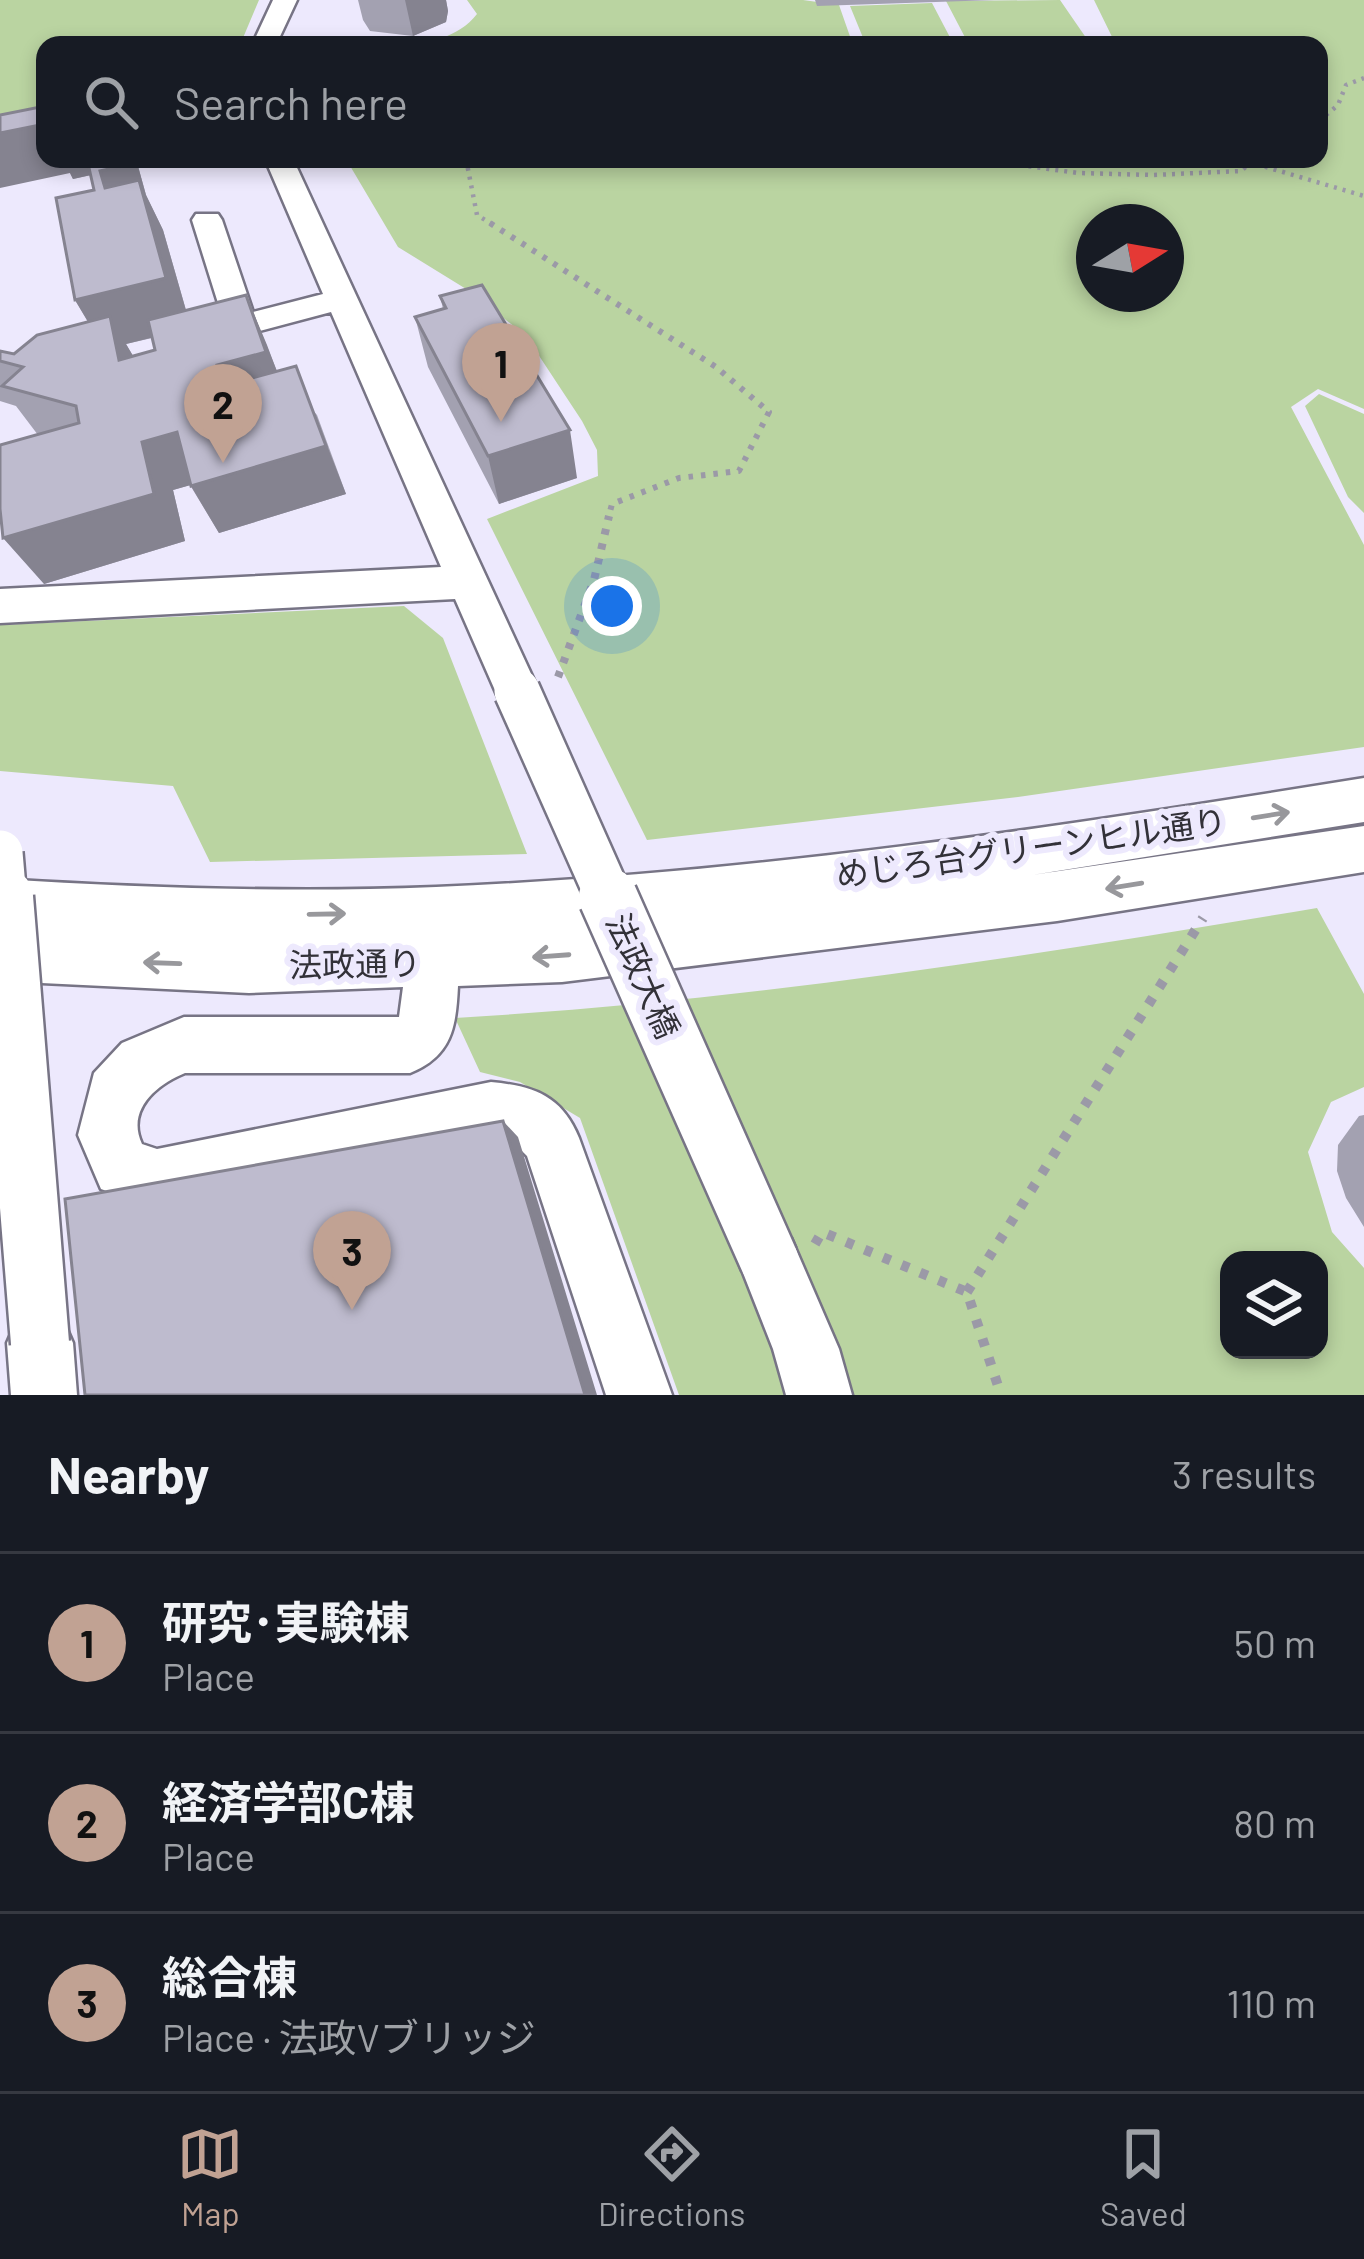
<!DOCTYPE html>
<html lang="en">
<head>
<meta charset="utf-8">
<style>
  body { margin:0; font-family:Barlow,"Noto Sans JP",sans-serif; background:#20242c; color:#f1f3f6 }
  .controls { position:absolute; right:36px; bottom:36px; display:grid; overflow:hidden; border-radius:24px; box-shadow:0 6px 18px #0003 }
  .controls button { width:108px; height:108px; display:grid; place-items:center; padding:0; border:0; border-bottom:3px solid #363941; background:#171b24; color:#f1f3f6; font:60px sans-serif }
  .compass { position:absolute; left:1076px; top:204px; width:108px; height:108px; border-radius:50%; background:#171b24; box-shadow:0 6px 18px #0003; rotate:79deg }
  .you { position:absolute; left:612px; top:606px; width:42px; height:42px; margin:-30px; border:9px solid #fff; border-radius:50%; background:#1a73e8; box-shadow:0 0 0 18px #1a73e833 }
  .badge { display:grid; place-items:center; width:78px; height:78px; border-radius:50%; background:#c1a293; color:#111; font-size:39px; font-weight:700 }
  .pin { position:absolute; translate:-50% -99px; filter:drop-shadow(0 3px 6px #0008) }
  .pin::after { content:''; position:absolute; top:63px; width:42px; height:36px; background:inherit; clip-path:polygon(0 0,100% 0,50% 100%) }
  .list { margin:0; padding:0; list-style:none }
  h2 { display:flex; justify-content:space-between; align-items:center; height:156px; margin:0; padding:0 48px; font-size:51px }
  h2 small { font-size:39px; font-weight:400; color:#9ea1a6 }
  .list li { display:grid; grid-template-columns:78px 1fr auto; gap:36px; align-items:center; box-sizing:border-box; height:180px; padding:0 48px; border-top:3px solid #363941 }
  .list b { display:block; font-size:45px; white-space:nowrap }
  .list p { margin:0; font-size:39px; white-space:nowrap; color:#9ea1a6 }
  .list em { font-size:39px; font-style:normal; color:#9ea1a6 }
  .icon { flex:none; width:66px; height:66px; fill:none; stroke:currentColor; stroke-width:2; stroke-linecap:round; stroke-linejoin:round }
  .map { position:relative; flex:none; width:1364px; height:1395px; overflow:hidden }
  .search { position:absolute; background:#171b24; box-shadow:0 6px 18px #0003; left:36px; right:36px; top:36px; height:132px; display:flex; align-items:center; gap:30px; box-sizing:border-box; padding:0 42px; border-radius:24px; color:#9ea1a6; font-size:45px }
  .sheet { height:696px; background:#171b24 }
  nav { display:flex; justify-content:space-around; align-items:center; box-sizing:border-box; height:168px; border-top:3px solid #363941; background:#171b24; font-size:33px; color:#9ea1a6 }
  nav a { display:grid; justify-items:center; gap:6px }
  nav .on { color:#c1a293 }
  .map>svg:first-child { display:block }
  .green { fill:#bad4a1; fill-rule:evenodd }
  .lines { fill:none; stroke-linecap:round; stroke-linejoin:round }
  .minor-casing { stroke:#777485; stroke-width:5 }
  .path-far3 { stroke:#9b99a7; stroke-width:4.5; stroke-dasharray:3 6; stroke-linecap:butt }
  .path-far2 { stroke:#9b99a7; stroke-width:6; stroke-dasharray:4.5 8; stroke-linecap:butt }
  .path-far1 { stroke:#9b99a7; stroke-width:8; stroke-dasharray:6 9; stroke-linecap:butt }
  .path { stroke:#9b99a7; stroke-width:10; stroke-dasharray:8 12; stroke-linecap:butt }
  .minor { fill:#fff; fill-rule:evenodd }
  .minor-bridge-far1-casing { stroke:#777485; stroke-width:50; stroke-linecap:butt }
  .minor-bridge-casing { stroke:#777485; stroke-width:63; stroke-linecap:butt }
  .minor-bridge-far1 { stroke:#fff; stroke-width:45 }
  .minor-bridge { stroke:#fff; stroke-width:58 }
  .wall { fill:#a3a1b1; fill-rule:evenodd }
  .shaded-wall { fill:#858390 }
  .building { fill:#bebbce; stroke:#858390; stroke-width:3 }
  .oneway { stroke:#98989c }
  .labels { text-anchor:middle; stroke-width:12; stroke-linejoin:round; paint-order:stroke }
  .street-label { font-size:33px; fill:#323138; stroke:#ede9fd }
</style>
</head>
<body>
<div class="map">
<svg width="1364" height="1395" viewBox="0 0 1364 1395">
  <rect width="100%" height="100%" fill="#ede9fd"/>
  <path class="green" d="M0,0H259L240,45H45V145L0,153Z
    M467,0H803L839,5L853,45H309L311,38C363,40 441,60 477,14Z
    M1060,0L1091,45H969L946,1Z
    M1094,0H1364V409L1318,389L1291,407L1364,545V747L1018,797L647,840L487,519L598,476L597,450L582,421L526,336L471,292L398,247L346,159H1319V45H1116ZM1094,222H1166V294H1094Z
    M932,3L954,45H866L850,6Z
    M1319,394L1364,414V513L1348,497L1305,406Z
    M404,606L443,638L527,854L210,862L173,786L0,771V625Z
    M1317,908L1364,994V1087L1331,1102L1308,1152L1332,1232L1364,1268V1395H679L580,1118L520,1082L480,1072L455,1018C743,1001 1031,956 1317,908ZM1229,1260H1319V1350H1229Z"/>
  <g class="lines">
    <g class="minor-casing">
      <path id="minor" d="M273,0H297L276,45H252Z
        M265,159H293L539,691L533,704L517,710L501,704L455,599L0,623V589L441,567L331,312L199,347L187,343L182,336L187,329L223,319L192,220L196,214H218L222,220L253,312L323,294Z
        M1364,778V822L1032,875L1364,826V872L1057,921L562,982L458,986C456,1027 452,1056 410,1073H185C156,1085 126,1110 142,1144L157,1149L491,1082C534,1086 562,1096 579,1138L672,1395H606L527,1156L513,1142L491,1140L157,1209L101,1189L78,1135L94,1073L122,1043L184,1017H399L403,987L249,993L0,981V929H8H0V879C145,888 290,893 436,887C747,874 1056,828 1364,778Z
        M769,1229L791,1238L839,1349L852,1395H786L773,1349L738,1260L747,1238Z
        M40,1310L63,1320L73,1343L77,1395H11L7,1343L17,1320Z"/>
    </g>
    <path class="path-far3" d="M1319,121L1338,105L1346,85L1364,78
      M466,159L477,215L495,226
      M975,159L1078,173L1153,175L1241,171L1255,159
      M1239,159L1364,196"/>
    <path class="path-far2" d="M490,223L716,367L769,412L739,471L679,478L612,504L608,519"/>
    <path class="path-far1" d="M558,677L594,580L609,516"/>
    <path class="path" d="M815,1244L822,1232L967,1292L1001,1395
      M967,1292L1203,918"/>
    <use href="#minor" class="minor"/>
    <g class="minor-bridge-far1-casing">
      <path id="minor-bridge-far1" d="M517,691L610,900
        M0,853L4,900"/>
    </g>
    <g class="minor-bridge-casing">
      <path id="minor-bridge" d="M4,897L40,1343
        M608,897L769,1260"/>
    </g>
    <use href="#minor-bridge-far1" class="minor-bridge-far1"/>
    <use href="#minor-bridge" class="minor-bridge"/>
  </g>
  <path class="wall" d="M358,0H446L448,11L446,22L413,36L370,31L363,20Z
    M815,0H995L817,6Z
    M45,159H136L146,195L163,230L186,310L246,295L277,371L317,415L346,494L219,533L190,485L173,490L185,541L44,584L38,435L16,406L0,401V351L14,354L88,322L75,300L94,190L91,175L73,179L70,173ZM152,338L155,350L133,356L126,344Z
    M440,296L577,478L499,504L428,367L415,317L443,309Z
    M1364,1115V1227L1346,1198L1337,1171L1338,1145L1359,1116Z"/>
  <path class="shaded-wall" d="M405,0H446L448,11L446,22L413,36Z
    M45,124V159H136L146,195L163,230L191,328L126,344L139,366L148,409L105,350L75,300L105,188L100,173L73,179L70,173L0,188V133Z
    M246,295L267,345L288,401L223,386L217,365Z
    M296,366L346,494L219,533L191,486Z
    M570,430L577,478L499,504L488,456Z
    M177,432L205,481L173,490L185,541L44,584L3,538L142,442Z
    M503,1121L518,1137L597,1395H585Z"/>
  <path class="building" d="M45,106V124L0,133V115Z
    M87,159H126L128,165L100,171L105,188L139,180L166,278L75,300L56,198L94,190Z
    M482,285L570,430L488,456L415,317L446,308L440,296Z
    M246,295L266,352L217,365L223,386L296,366L326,446L191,486L177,432L142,442L154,494L3,538L0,509V445L79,423L76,406L2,386L23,367L0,361V351L14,354L37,335L110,316L119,360L155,350L148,320Z
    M503,1121L585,1395H85L65,1199Z"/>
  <defs><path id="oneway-shaft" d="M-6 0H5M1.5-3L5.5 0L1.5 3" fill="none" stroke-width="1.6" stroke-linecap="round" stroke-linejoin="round" transform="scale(3)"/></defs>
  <g class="oneway">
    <use href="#oneway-shaft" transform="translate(1271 815) rotate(-9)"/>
    <use href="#oneway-shaft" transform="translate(1124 886) rotate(171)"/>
    <use href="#oneway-shaft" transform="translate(327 914) rotate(-1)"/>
    <use href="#oneway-shaft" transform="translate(551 956) rotate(176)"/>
    <use href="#oneway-shaft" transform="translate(162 963) rotate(-178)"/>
  </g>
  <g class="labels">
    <g class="street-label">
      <text transform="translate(1031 848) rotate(-8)" y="12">めじろ台グリーンヒル通り</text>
      <text transform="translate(355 964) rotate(-1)" y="12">法政通り</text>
      <text transform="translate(643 976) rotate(66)" y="12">法政大橋</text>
    </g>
  </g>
</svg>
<div class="controls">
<button><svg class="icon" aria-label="layers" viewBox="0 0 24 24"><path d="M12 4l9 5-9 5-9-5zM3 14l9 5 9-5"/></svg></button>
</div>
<svg class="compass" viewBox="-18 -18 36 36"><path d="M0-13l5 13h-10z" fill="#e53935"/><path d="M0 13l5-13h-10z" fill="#9ea1a6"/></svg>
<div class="you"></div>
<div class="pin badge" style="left:501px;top:422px">1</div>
<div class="pin badge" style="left:223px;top:463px">2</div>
<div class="pin badge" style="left:352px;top:1310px">3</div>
<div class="search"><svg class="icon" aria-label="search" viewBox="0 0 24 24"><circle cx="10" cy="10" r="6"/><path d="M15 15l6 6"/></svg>Search here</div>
</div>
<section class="sheet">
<h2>Nearby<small>3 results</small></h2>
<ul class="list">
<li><span class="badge">1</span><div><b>研究･実験棟</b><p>Place</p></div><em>50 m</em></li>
<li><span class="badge">2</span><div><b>経済学部C棟</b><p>Place</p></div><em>80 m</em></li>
<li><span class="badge">3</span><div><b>総合棟</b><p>Place · 法政Vブリッジ</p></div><em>110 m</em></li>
</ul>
</section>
<nav>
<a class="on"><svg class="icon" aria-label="map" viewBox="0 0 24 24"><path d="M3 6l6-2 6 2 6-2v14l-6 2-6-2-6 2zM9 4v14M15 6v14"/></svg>Map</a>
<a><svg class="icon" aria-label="directions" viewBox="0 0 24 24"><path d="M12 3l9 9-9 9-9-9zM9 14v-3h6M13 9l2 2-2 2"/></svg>Directions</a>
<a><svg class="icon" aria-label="saved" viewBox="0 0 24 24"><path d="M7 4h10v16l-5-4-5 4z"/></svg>Saved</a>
</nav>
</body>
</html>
